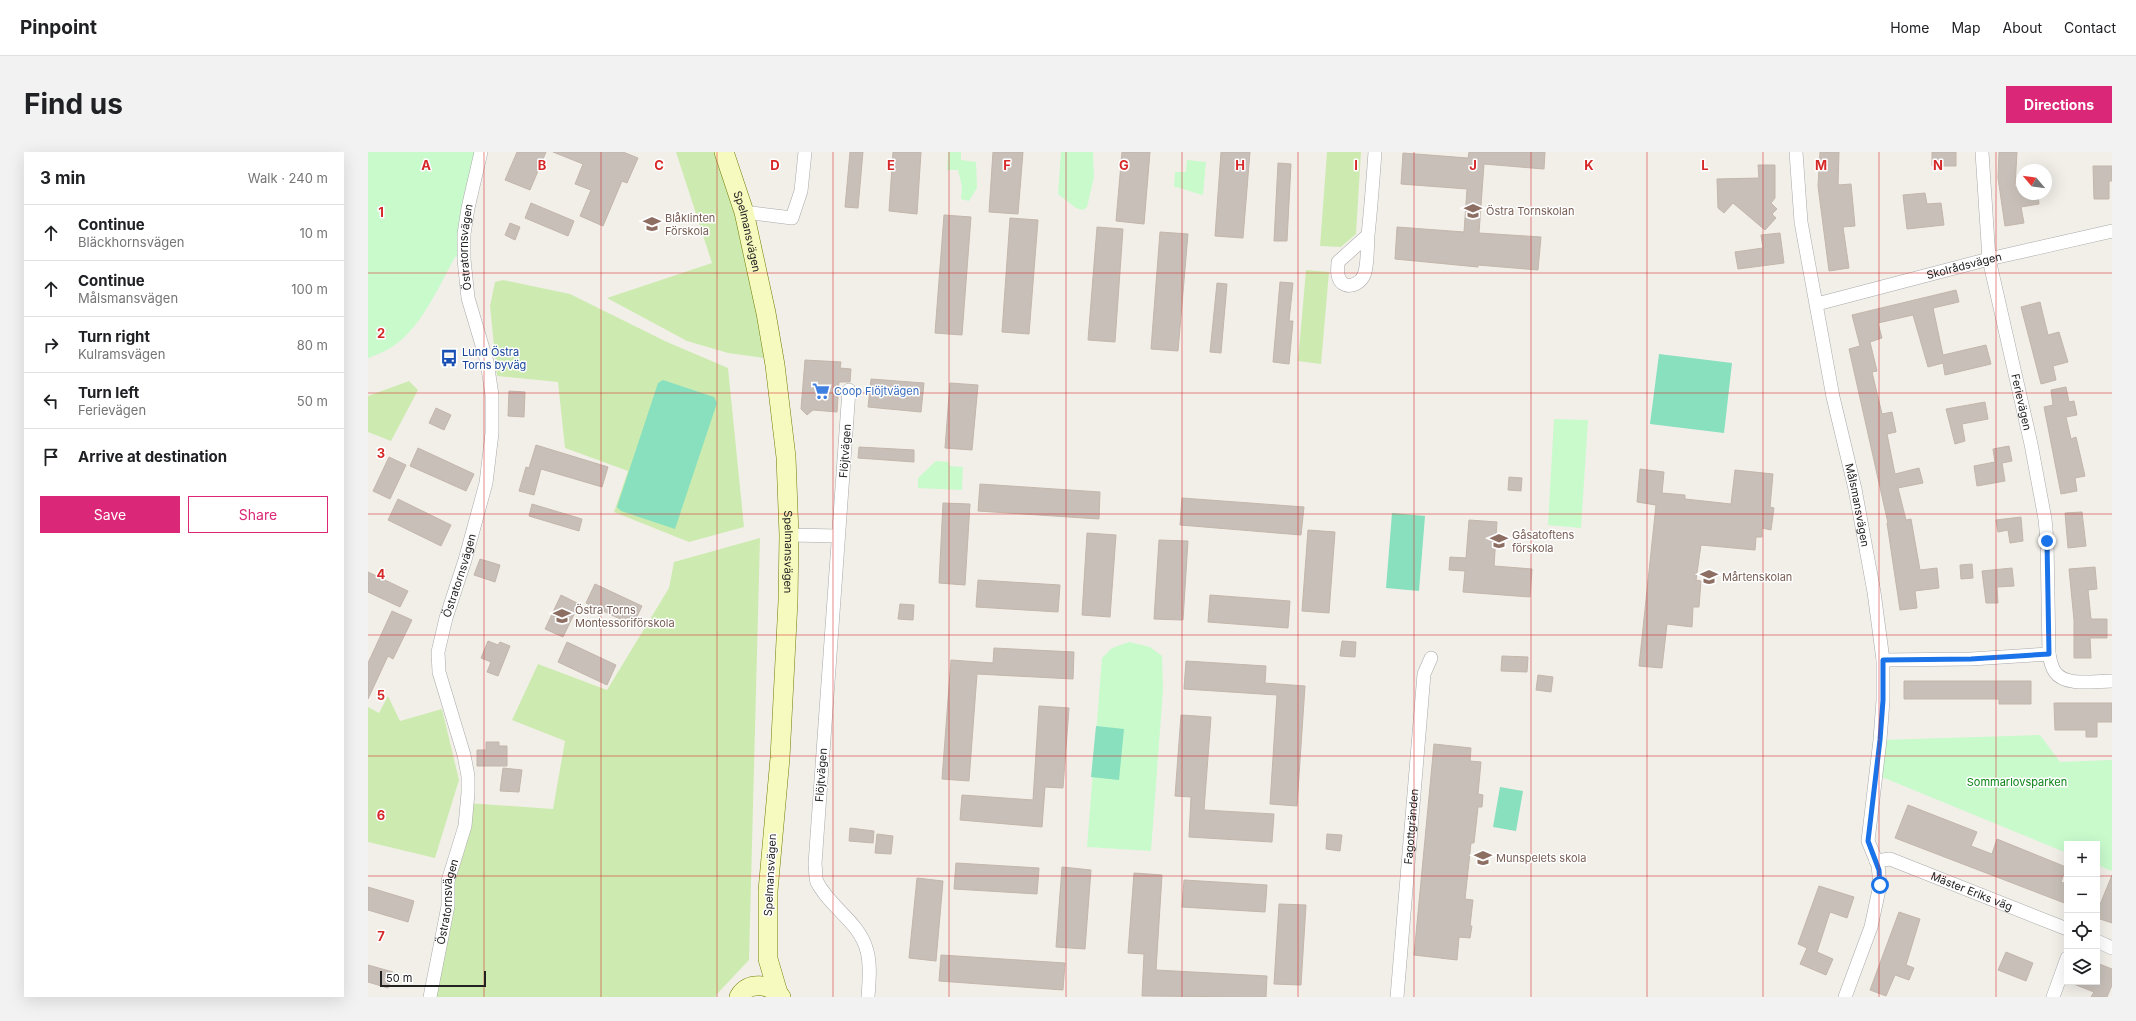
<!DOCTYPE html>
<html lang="en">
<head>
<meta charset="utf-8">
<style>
  body { margin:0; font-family:Inter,sans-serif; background:#f2f2f2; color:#202124 }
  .controls { position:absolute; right:12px; bottom:12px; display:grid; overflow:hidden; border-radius:0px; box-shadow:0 4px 16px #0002 }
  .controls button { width:36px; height:36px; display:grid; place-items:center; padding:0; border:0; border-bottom:1px solid #e0e0e0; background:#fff; color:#202124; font:20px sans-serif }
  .compass { position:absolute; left:1648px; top:12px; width:36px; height:36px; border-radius:50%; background:#fff; box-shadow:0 4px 16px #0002; rotate:299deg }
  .scale { position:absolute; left:12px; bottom:10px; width:106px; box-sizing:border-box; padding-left:4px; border:2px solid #222; border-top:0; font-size:11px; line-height:14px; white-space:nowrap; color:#222; -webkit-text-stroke:3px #fff; paint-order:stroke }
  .stop { position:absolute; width:12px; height:12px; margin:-9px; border:3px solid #1a73e8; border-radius:50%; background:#fff }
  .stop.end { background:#1a73e8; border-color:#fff; box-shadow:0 1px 4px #0008 }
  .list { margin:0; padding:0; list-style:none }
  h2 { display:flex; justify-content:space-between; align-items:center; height:52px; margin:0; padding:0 16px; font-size:17px }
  h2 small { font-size:13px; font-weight:400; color:#757577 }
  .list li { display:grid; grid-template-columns:26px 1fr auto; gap:12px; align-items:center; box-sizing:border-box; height:56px; padding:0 16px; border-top:1px solid #e0e0e0 }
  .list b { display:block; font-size:15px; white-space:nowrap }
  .list p { margin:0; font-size:13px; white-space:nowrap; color:#757577 }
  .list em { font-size:13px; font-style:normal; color:#757577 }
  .actions { display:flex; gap:8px; padding:12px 16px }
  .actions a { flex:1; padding:9px 0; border:1px solid #db2777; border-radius:0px; text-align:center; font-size:14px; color:#db2777 }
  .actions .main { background:#db2777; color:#fff }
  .icon { flex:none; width:22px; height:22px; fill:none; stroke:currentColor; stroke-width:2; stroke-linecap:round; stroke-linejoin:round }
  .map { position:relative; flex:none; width:1744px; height:845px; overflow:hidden; border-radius:0px }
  header { display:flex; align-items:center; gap:24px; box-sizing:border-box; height:56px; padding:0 20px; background:#fff; border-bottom:1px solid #e0e0e0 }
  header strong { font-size:19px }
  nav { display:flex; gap:22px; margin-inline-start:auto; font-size:14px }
  .intro { display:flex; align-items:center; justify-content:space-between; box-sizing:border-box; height:96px; padding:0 24px }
  h1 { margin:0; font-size:28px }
  .button { padding:10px 18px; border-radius:0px; background:#db2777; color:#fff; font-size:14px; font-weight:700 }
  main { display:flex; gap:24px; padding:0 24px }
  aside { flex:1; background:#fff; border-radius:0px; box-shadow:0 4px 16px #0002 }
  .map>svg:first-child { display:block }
  .grass { fill:#cdebb0 }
  .park { fill:#c8facc }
  .pitch { fill:#88e0be }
  .building { fill:#c7bfb8; stroke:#c4b6ab }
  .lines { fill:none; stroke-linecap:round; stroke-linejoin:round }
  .minor-casing { stroke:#a9a9a9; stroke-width:14 }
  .secondary-casing { stroke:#707d05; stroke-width:20 }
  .minor { stroke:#fff; stroke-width:13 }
  .secondary { stroke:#f7fabf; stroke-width:19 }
  .route { stroke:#1a73e8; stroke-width:5 }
  .grid { fill:none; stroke:#d62828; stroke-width:1; stroke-opacity:0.55 }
  .labels { text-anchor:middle; stroke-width:3; stroke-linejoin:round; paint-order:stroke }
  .education-label { font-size:11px; fill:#785e54; stroke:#fff; text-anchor:start }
  .street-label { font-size:11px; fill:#222; stroke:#fff }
  .transit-label { font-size:11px; fill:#164399; stroke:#fff; text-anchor:start }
  .shop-label { font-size:11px; fill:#366cbe; stroke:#fff; text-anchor:start }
  .park-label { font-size:11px; fill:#0c8416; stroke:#fff }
  .grid-label { font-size:13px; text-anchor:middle; font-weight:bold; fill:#d62828; stroke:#fff; stroke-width:3; stroke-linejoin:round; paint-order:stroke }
</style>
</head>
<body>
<header>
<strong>Pinpoint</strong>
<nav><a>Home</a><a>Map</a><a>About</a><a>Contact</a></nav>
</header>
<div class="intro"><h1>Find us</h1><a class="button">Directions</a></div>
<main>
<aside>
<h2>3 min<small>Walk · 240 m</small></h2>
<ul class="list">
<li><svg class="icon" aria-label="ahead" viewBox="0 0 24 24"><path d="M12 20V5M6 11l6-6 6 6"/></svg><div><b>Continue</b><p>Bläckhornsvägen</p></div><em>10 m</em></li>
<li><svg class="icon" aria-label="ahead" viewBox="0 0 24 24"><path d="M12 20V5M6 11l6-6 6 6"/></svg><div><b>Continue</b><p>Målsmansvägen</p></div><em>100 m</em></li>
<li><svg class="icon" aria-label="right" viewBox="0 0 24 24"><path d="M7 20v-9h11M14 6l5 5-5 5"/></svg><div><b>Turn right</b><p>Kulramsvägen</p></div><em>80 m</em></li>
<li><svg class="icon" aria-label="left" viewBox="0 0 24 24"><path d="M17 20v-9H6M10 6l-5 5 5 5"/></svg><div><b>Turn left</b><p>Ferievägen</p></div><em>50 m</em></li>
<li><svg class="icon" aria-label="arrive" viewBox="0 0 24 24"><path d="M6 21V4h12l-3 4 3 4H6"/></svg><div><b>Arrive at destination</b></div></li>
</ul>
<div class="actions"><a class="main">Save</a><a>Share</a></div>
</aside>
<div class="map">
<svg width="1744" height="845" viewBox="0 0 1744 845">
  <rect width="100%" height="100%" fill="#f2efe9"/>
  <path class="grass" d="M308,0H353L376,60L396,206L360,201L319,189L239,146L344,111Z
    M959,0H993L988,82L973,95L952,94Z
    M938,118L961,120L953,212L930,209Z
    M135,128L202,142L299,190L360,216L376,375L321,390L246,360L260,319L197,296L190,230L129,224L122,154L127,130Z
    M41,229L50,238L23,289L0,280V244Z
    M392,386L381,808L349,842L348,845H66L82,720L79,710L99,651L185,657L197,589L144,568L170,512L239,538L301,436L306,410Z
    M20,544L32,569L74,557L91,628L67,706L0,690V555L11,561Z"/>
  <path class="park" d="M0,0H113L96,107L87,105C72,132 57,168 32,189C23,197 11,202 0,206Z
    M580,0H593V8L608,10L609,36L601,49L593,47L594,34L590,18H579Z
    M693,0H725L726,25L719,55L715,58L708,56L690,42Z
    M819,8L838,10L835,43C824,41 817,36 806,35L807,20H818Z
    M1186,267L1220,268L1213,376L1180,373Z
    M568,309L581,310V314L595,315L594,338L550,336V326Z
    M761,490L782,495L794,504L795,538L783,699L719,695L734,506L744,496Z
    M1672,583L1692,610L1744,608V719L1729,713V692H1699V701L1509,623L1512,588Z"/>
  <path class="pitch" d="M1291,202L1364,211L1356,281L1282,272Z
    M295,228L346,245L349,251L307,377L253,359L249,355L290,231Z
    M1024,361L1057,364L1051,439L1018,436Z
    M728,574L756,577L751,628L723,625Z
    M1132,635L1155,639L1148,679L1125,675Z"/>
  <path class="building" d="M149,0H178L162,38L137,28Z
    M185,0H255L270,6L259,31L254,29L235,74L212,64L223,38L207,32L215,12Z
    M482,0H495L490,56L477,55Z
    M525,0H553L549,62L521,59Z
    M625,0H655L650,62L621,60Z
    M754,0H782L776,72L748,69Z
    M853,0H882L875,86L847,84Z
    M1101,0H1177L1176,17L1116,12L1111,81L1173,85L1170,118L1110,113V115L1027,107L1029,75L1096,80L1099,37L1033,32L1035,1L1100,6Z
    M1452,0H1471L1470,33L1483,32L1487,74L1475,75L1481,116L1461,119L1450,34Z
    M1564,0H1588V14H1564Z
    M1631,0H1649L1647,35L1654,34V42H1670L1671,52L1653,55L1656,71L1637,74L1630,26Z
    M910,11L923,12L919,89H906Z
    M1390,13H1407V46L1403,51L1409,57L1404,62L1408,66L1397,78L1365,51L1356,61L1350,56L1349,27L1391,26Z
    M1725,14H1744V29H1741V47H1726Z
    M1557,41L1559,52L1573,51L1576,73L1539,77L1535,43Z
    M163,51L206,69L200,84L157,66Z
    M576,63L603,65L594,183L567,181Z
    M642,66L670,68L661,182L634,180Z
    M142,71L152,75L147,88L137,83Z
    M729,75L755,77L747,190L720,188Z
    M792,80L820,82L810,199L783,197Z
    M1412,81L1416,111L1370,117L1367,100L1395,96L1393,83Z
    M912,130L925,131L921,169H925L921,212L905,210Z
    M849,131L859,132L853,201L842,200Z
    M1588,138L1591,150L1565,156L1575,203L1618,193L1623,212L1577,223L1575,211L1560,215L1545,163L1510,171L1514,186L1502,190L1509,219L1504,220L1514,262L1524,260L1528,280L1519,282L1527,322L1551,316L1555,331L1530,336L1538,368L1543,367L1552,418L1569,416L1571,436L1547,439L1549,456L1532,458L1519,371H1520L1481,197L1492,194L1484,163Z
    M1672,150L1680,183L1691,180L1700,210L1685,214L1688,228L1673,232L1653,155Z
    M437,208L473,210L472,216L483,217L482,230H471L469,260L445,258L439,263L433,257Z
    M503,227L556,231L553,260L500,255Z
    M582,231L610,233L604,298L577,296Z
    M1698,235L1701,250L1706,249L1709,263L1698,265L1703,287L1708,285L1717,324L1707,326L1709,339L1693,342L1676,255L1685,253L1683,238Z
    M141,239L157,240L156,265L140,264Z
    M1617,250L1620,267L1594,272L1597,289L1587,292L1578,257Z
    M68,256L83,263L76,278L61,271Z
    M168,293L240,315L234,335L173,317L166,343L151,339L158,315L161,316Z
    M1641,294L1644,309L1634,311L1637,329L1609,334L1606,314L1627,310L1625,297Z
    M491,295L546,298V310L490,306Z
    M50,296L106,322L98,339L42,314Z
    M21,305L38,313L22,347L5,339Z
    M1272,317L1296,320L1294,341L1317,343V347L1363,352L1367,318L1405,322L1402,355L1406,356L1403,378L1394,376V385H1388L1387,398L1333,393L1328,428L1333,429L1331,455H1325L1324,475L1299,472L1294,516L1271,514L1288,353L1269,350Z
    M1141,325L1154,326L1153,339L1140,338Z
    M612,332L732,340L731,367L610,359Z
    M814,346L936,355L933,383L812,373Z
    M30,347L83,373L73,394L20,368Z
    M575,351L602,352L597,433L571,431Z
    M164,352L214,367L211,379L161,364Z
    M1714,360L1718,394L1700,396L1697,361Z
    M1653,365L1655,389L1642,391L1640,378L1630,380L1628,368Z
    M1101,368L1129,370L1126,414L1164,417L1162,445L1095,440L1097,419L1081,418L1082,405L1098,406Z
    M940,378L967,380L961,461L934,459Z
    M719,381L748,383L742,465L714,463Z
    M791,388L820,389L815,468L786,467Z
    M112,407L132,413L127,430L106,423Z
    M1604,412L1605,426L1593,427L1592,413Z
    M1727,415L1729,437L1720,438L1723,467H1739V486H1722L1723,506H1706V468L1701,417Z
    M1644,416L1646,434L1629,435L1630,451H1618L1614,419Z
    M0,420L40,439L32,455L0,440Z
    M610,428L692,433L690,460L608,455Z
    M227,432L274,454L265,473L218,451Z
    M193,443L211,452L195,485L177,477Z
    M842,443L922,449L920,476L840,470Z
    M532,452L546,453L545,468L530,467Z
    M24,459L44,468L25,507L20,504L0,547V511Z
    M120,489L130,493L132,490L142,494L130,524L119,520L123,510L113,506Z
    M974,489L988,490L987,505L972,504Z
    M199,490L248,513L239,533L190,510Z
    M626,496L706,500L705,527L609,522L601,629L574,627L583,508L625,511Z
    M1134,504L1160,505L1159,520L1133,519Z
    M818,509L898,514L897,531L937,534L929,654L902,652L909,543L816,537Z
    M1170,523L1185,525L1183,540L1168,538Z
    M1536,529H1663V552H1631V547H1536Z
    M1686,551H1744V570H1729V585H1718V578H1687Z
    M671,554L701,556L695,636L677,635L674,675L592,668L594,643L665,648Z
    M813,563L843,565L836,658L906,662L904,690L821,685L823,645L807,644Z
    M118,590H131V594H139V614H109V598H118Z
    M1066,592L1103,596L1102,609L1113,610L1110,642L1115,643L1114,655H1110L1106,691H1103L1097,747L1105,748L1102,774H1104L1102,786L1091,785L1089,808L1046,803Z
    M135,616L154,618L151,640L132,639Z
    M1540,653L1609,680L1603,694L1624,702L1629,687L1698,715L1693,730L1699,732V752L1527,686Z
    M482,676L506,679L505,691L481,689Z
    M509,682L525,684L523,702L507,701Z
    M959,682L974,683L972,699L958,697Z
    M588,711L671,716L669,742L586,737Z
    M694,715L723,718L717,797L688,795Z
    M766,721L794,723L788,818L899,824L898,845L774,844L776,802L760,801Z
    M1744,723V771L1729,766V760Z
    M549,726L575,729L568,809L541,806Z
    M816,728L899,733L897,760L814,755Z
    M1451,734L1486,745L1479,766L1462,760L1449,800L1465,807L1458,823L1432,812L1439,796L1430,792Z
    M0,735L46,749L40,770L0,758Z
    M911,752L938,753L933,833L906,832Z
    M1531,760L1552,767L1538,813L1546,816L1541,828L1527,823L1518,844L1502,838Z
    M1638,800L1665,811L1658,829L1630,818Z
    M573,803L697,811L695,838L571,829Z
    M1729,811L1744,817V833L1739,845H1723L1726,840L1703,831L1729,830Z
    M0,813L25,820L20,836L0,830Z"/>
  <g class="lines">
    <g class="minor-casing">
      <g id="minor">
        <path id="s1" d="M1428,0L1433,70L1465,245L1487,337L1506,440L1515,508V548L1512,588L1500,689L1510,713L1512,733L1503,775L1477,845"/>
        <path id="s2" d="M1614,0L1621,107L1663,292L1677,367L1679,389L1681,502"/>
        <path d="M376,60L424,66L433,39L437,0"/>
        <path d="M1000,83L970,110C970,114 969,119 970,123C973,140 994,134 997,120C1000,108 999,95 1000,83C1003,55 1005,28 1007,0"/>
        <path id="s3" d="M1449,152L1621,107L1744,79"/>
        <path d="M481,238L447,712C448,717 447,725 449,730C462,756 492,770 499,799C503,814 501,830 500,845"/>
        <path d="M421,383L470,384"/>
        <path d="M1515,508L1603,507L1681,502C1682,508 1683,514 1687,520C1697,535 1728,529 1744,529"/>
        <path id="s4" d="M1508,709L1522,707L1699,777"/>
        <path d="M1729,789L1744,796"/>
        <path id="s5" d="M62,845L80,754V729L97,674L100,641V624L96,603L71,520L70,500L78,466L97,408L118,331L124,281V243L119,210L100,146L96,107V82L100,56L113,0"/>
        <path id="s6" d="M1029,845L1056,522L1063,506"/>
        <path d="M1685,845L1699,806"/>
      </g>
    </g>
    <g class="secondary-casing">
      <g id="secondary">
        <path id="s7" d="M356,0L376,60L398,161L407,213L418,305L421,383L420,449L412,606L400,739V807L410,841"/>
        <path d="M371,845C380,828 403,832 413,845"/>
      </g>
    </g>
    <use href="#minor" class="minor"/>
    <use href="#secondary" class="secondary"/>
  </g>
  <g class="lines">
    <path class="route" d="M1512,733L1511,718L1500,689L1512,588L1515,548V508L1603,507L1681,502L1679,389"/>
  </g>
  <path class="grid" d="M116,0V845M233,0V845M349,0V845M465,0V845M581,0V845M698,0V845M814,0V845M930,0V845M1046,0V845M1163,0V845M1279,0V845M1395,0V845M1511,0V845M1628,0V845M0,121H1744M0,241H1744M0,362H1744M0,483H1744M0,604H1744M0,724H1699M1729,724H1744"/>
  <defs>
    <g id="school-bare" transform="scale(1.38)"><path d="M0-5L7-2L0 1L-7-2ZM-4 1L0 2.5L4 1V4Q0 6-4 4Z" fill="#8d6e63" stroke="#fff" stroke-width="2.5" paint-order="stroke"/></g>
    <g id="bus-bare" transform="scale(1.38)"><path d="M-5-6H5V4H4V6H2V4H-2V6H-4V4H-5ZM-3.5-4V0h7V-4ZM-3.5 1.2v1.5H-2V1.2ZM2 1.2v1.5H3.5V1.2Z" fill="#1a4fb4" stroke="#fff" stroke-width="2.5" paint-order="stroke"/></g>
    <g id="supermarket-bare" transform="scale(1.38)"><path d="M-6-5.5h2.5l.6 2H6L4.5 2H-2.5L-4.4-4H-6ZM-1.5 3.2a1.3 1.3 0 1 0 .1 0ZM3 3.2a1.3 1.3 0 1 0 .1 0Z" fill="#3f7fe0" stroke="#fff" stroke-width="2.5" paint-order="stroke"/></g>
  </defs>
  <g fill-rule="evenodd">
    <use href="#school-bare" x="1105" y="59"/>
    <use href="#school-bare" x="284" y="72"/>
    <use href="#bus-bare" x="81" y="206"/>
    <use href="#supermarket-bare" x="453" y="239"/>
    <use href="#school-bare" x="1131" y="389"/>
    <use href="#school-bare" x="1341" y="425"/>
    <use href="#school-bare" x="194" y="464"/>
    <use href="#school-bare" x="1115" y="706"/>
  </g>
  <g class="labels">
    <g class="education-label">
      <text x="1118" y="63">Östra Tornskolan</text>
      <text x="297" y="70">Blåklinten<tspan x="297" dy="13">Förskola</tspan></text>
      <text x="1144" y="387">Gåsatoftens<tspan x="1144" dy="13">förskola</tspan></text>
      <text x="1354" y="429">Mårtenskolan</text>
      <text x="207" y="462">Östra Torns<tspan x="207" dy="13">Montessoriförskola</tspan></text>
      <text x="1128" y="710">Munspelets skola</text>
    </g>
    <g class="street-label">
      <text dy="4" stroke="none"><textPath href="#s7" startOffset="83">Spelmansvägen</textPath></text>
      <text dy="4" stroke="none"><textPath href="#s5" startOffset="769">Östratornsvägen</textPath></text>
      <text dy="4" stroke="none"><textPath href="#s3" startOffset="152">Skolrådsvägen</textPath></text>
      <text dy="4" stroke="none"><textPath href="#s2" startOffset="254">Ferievägen</textPath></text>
      <text transform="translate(477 299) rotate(-86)" y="4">Flöjtvägen</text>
      <text dy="4" stroke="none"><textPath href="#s1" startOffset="359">Målsmansvägen</textPath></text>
      <text dy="4" stroke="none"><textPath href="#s7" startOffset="407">Spelmansvägen</textPath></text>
      <text dy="4" stroke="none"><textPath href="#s5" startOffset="433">Östratornsvägen</textPath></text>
      <text transform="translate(453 623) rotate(-86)" y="4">Flöjtvägen</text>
      <text dy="4" stroke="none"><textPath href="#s6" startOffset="171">Fagottgränden</textPath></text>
      <text transform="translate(402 723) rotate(-87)" y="4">Spelmansvägen</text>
      <text dy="4" stroke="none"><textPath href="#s4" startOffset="102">Mäster Eriks väg</textPath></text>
      <text dy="4" stroke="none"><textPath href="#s5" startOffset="97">Östratornsvägen</textPath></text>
    </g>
    <g class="transit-label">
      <text x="94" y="204">Lund Östra<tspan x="94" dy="13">Torns byväg</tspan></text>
    </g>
    <g class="shop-label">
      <text x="466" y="243">Coop Flöjtvägen</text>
    </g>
    <g class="park-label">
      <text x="1649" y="634">Sommarlovsparken</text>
    </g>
  </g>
  <g class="grid-label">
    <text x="58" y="18">A</text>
    <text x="174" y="18">B</text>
    <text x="291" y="18">C</text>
    <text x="407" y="18">D</text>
    <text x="523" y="18">E</text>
    <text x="639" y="18">F</text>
    <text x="756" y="18">G</text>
    <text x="872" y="18">H</text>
    <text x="988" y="18">I</text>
    <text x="1105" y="18">J</text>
    <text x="1221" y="18">K</text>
    <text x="1337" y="18">L</text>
    <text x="1453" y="18">M</text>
    <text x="1570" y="18">N</text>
    <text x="13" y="65">1</text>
    <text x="13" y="186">2</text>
    <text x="13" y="306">3</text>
    <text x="13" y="427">4</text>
    <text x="13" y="548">5</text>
    <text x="13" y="668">6</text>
    <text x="13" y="789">7</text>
  </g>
</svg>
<div class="controls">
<button>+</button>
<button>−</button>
<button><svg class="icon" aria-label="locate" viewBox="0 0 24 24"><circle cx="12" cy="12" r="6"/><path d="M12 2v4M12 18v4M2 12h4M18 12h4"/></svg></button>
<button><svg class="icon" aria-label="layers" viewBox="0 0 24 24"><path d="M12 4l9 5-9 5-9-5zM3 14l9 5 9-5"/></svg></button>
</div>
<svg class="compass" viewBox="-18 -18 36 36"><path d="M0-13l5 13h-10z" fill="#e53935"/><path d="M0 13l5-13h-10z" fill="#757577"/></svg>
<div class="scale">50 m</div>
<div class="stop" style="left:1512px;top:733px"></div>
<div class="stop end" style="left:1679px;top:389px"></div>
</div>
</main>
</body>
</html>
